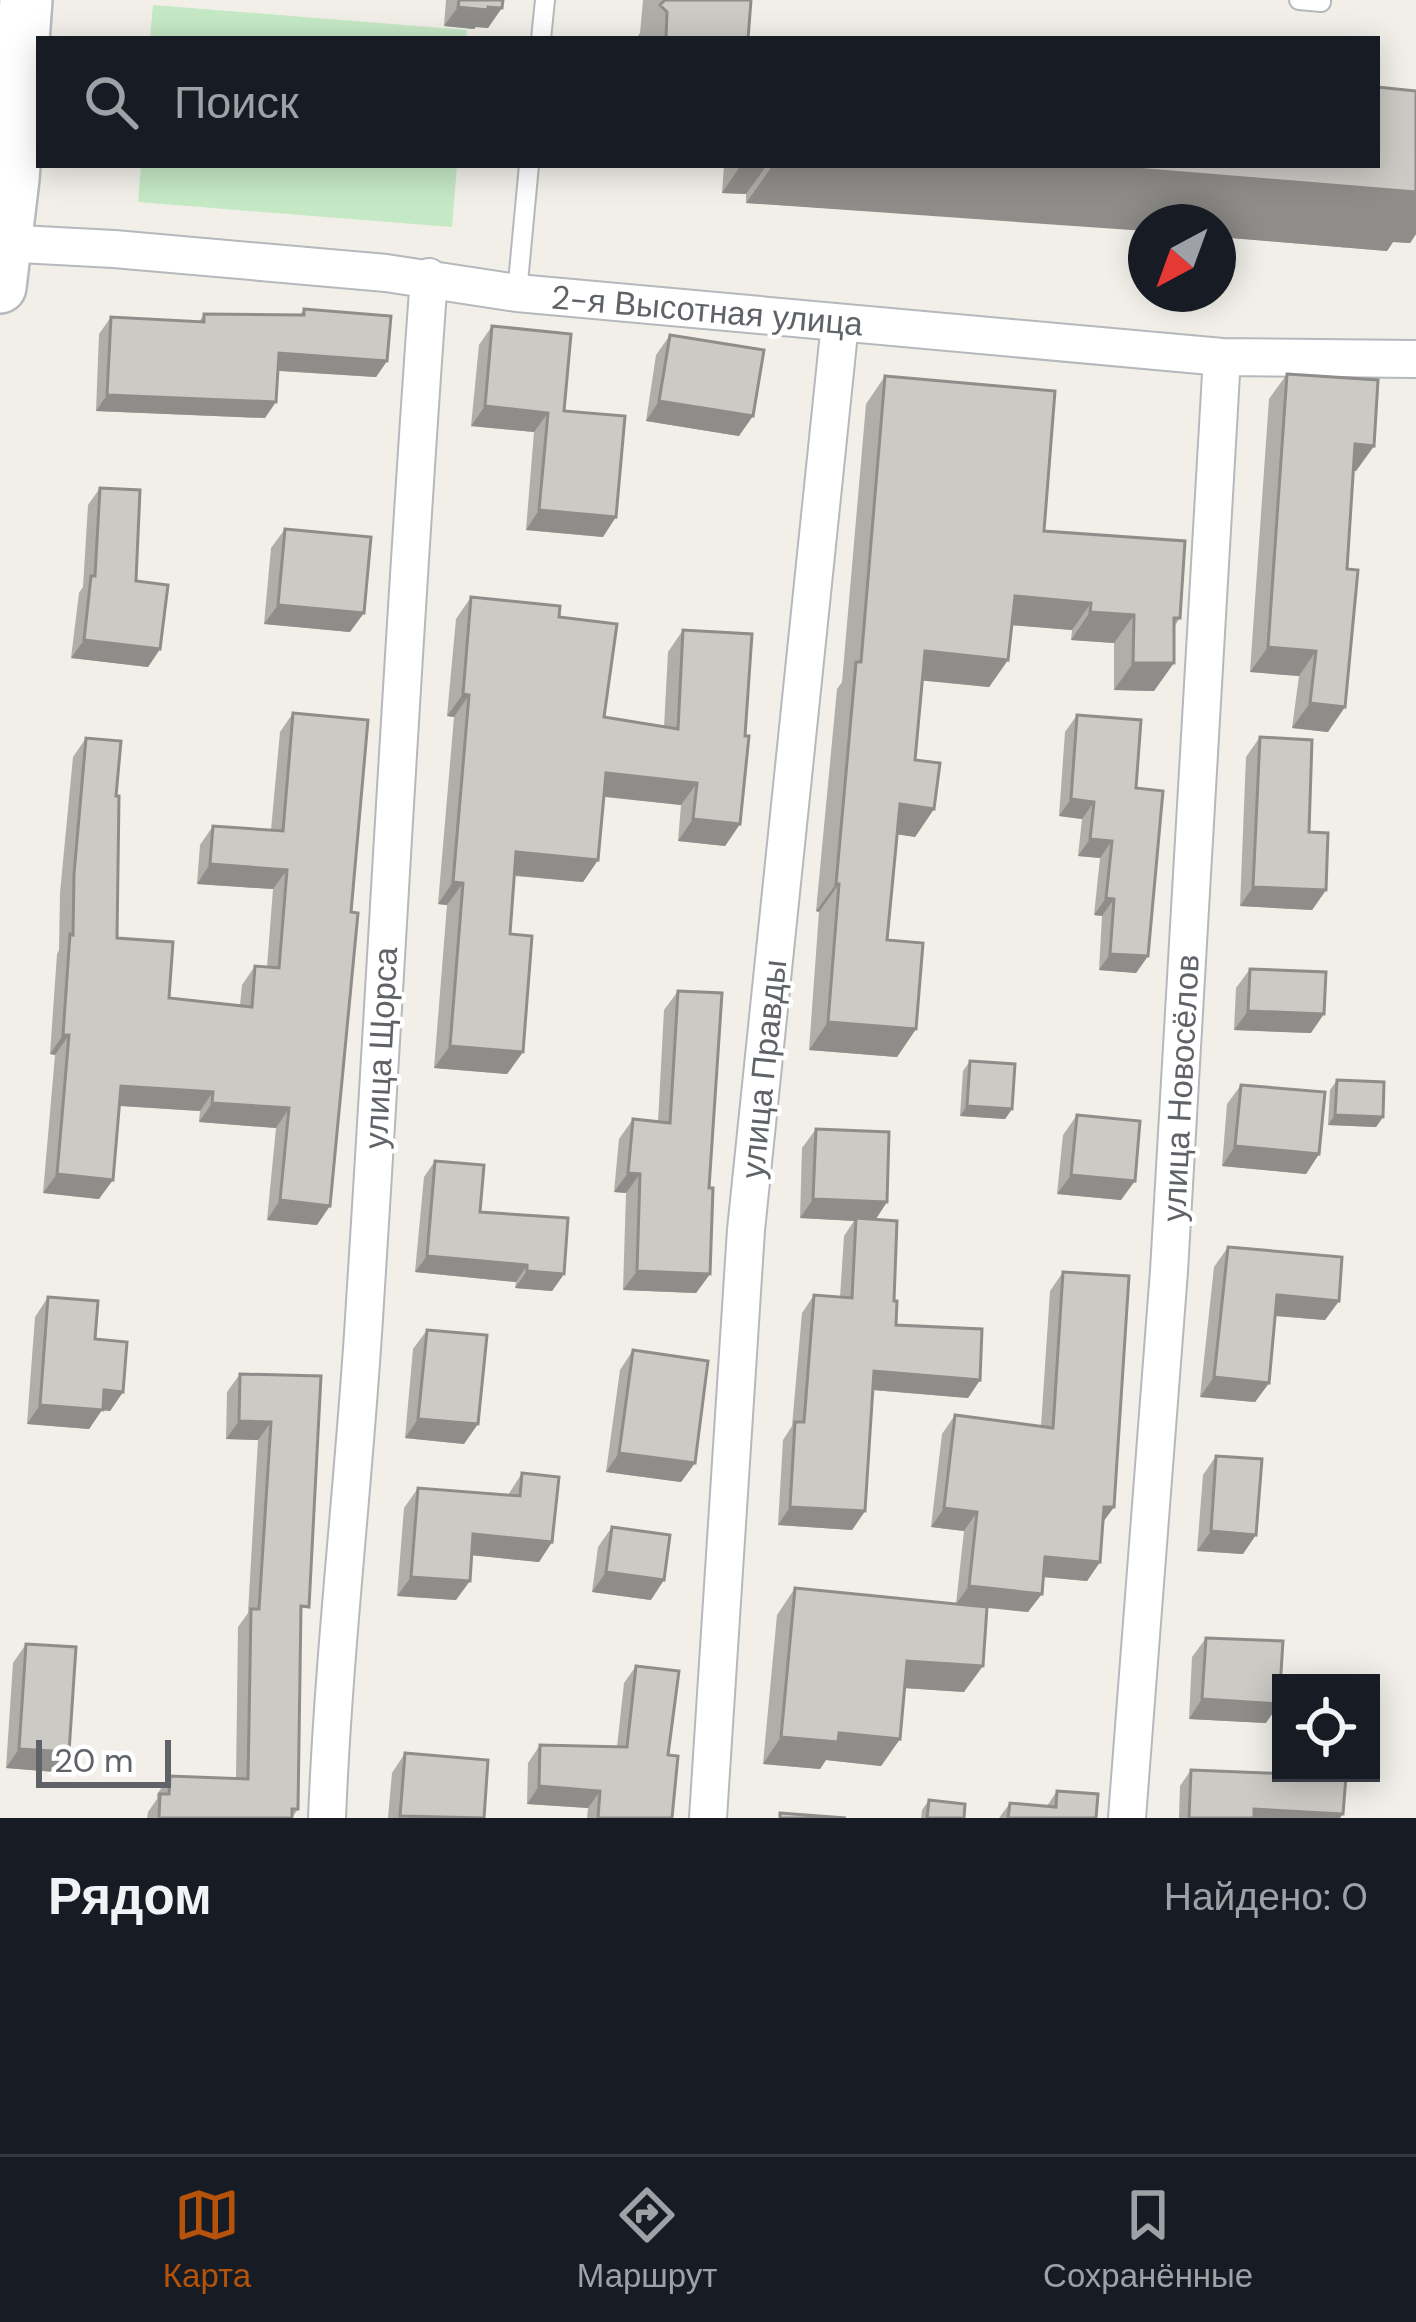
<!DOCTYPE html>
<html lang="ru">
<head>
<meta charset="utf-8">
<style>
  body { margin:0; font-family:"DM Sans",sans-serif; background:#242831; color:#f1f3f6 }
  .controls { position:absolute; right:36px; bottom:36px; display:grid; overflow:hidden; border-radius:0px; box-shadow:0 6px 30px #0003 }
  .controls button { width:108px; height:108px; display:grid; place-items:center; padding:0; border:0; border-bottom:3px solid #363941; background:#171b24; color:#f1f3f6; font:60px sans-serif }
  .compass { position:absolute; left:1128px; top:204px; width:108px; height:108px; border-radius:50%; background:#171b24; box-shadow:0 6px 30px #0003; rotate:221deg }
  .scale { position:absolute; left:36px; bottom:30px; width:135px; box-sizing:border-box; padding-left:12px; border:6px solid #5f6368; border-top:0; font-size:33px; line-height:42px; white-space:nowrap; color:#5f6368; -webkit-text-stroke:9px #fff; paint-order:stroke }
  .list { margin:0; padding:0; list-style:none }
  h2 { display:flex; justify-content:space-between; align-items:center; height:156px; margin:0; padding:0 48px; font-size:51px }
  h2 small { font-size:39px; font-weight:400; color:#9ea1a6 }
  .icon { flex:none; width:66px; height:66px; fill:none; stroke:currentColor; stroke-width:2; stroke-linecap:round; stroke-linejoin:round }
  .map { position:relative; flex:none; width:1416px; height:1818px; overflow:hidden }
  .search { position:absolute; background:#171b24; box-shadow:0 6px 30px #0003; left:36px; right:36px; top:36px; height:132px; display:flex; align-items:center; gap:30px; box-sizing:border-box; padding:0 42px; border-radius:0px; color:#9ea1a6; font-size:45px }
  .sheet { height:336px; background:#171b24 }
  nav { display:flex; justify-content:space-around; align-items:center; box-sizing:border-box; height:168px; border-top:3px solid #363941; background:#171b24; font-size:33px; color:#9ea1a6 }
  nav a { display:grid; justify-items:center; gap:6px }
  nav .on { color:#b45309 }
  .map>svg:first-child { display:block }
  .green { fill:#c5e8c5 }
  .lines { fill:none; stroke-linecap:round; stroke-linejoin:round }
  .service-casing { stroke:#b5b8bc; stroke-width:22 }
  .minor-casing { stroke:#b5b8bc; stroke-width:40 }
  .secondary-casing { stroke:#b6babf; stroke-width:56 }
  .service { stroke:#fff; stroke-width:18 }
  .minor { stroke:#fff; stroke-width:36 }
  .secondary { stroke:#fff; stroke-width:51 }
  .wall { fill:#afaea9 }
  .shaded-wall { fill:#8f8d8a }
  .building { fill:#cccac5; stroke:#8f8d8a; stroke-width:3 }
  .labels { text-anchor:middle; stroke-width:9; stroke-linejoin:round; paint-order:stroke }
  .street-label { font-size:33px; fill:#5f6368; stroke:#fff }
</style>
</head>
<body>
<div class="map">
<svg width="1416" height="1818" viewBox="0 0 1416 1818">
  <rect width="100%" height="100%" fill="#f1efe8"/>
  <path class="green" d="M153,5L467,30L466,39H150Z
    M141,165H457L452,227L138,202Z"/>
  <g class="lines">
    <g class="service-casing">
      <path id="service" d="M1299,0L1321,2V0
        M541,39L545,0
        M517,293L529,165"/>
    </g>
    <g class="minor-casing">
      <path id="minor" d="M0,243L114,249L386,273L517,293L1222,357L1416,359
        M327,1818C334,1645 355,1474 365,1302C387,960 404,618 429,277
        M708,1818L746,1230L840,323
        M1127,1818L1169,1271L1222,357"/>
    </g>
    <g class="secondary-casing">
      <path id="secondary" d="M0,287L13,179L26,0"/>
    </g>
    <use href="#service" class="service"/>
    <use href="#minor" class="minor"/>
    <use href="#secondary" class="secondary"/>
  </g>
  <path class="wall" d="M446,0H503L488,28L476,27L474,29L444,26Z
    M643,0H751L748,39H636L640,33Z
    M1416,91V234L1410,243L1393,242L1387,251L1042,222L746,203V194L722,193L724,165H1377Z
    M304,309L387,361L376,377L278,371L265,418L96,411L99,334L111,317L199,322L204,314L300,315Z
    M492,326L564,411L603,537L526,530L534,432L471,426L479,345Z
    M670,335L739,436L646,421L656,355Z
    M1287,374L1374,446L1356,471L1353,470L1328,732L1292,728L1299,676L1250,672L1269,399Z
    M885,376L1044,531L1180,618L1174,627L1154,691L1114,690V643L1071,640L1072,630L1012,625L1008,660L989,687L922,680L915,760L934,809L915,837L898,834L887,940L916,1029L897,1057L809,1050L819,912L816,911L837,689L842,682L866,404Z
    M100,488L160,649L148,667L71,658L79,593L83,587L88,505Z
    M285,529L350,632L264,624L271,548Z
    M471,597L559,617L604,717L664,727L668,652L683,630L740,824L725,846L678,841L681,805L604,797L598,860L583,882L514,876L510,934L523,1052L507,1074L434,1068L447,905L438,904L454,717L447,716L456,619Z
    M293,713L317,1225L267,1220L276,1128L199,1122L200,1111L119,1106L99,1199L43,1193L55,1055L50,1054L57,954L59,950L60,893L73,757L86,738L116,796L117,938L169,998L240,1005L242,985L255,966L267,967L273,889L197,884L200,845L213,826L271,830L280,732Z
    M1077,715L1136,788L1148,956L1136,973L1099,970L1102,916L1094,915L1100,858L1078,856L1082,819L1059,816L1065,732Z
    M1260,737L1309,832L1326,890L1312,910L1240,906L1246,757Z
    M1250,969L1311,1033L1234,1030L1236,988Z
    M678,991L709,1188L710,1274L696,1293L623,1290L626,1193L614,1192L619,1139L633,1119L658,1122L664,1010Z
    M970,1061L1012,1109L1005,1119L960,1116L963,1071Z
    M1337,1080L1383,1117L1376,1127L1328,1125L1330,1090Z
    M1241,1085L1319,1154L1306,1174L1222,1166L1227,1104Z
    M1077,1115L1121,1200L1057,1194L1063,1135Z
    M816,1129L887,1202L875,1219L894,1301L896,1325L980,1380L968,1398L873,1390L865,1511L852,1530L778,1525L783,1440L792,1426L802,1313L814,1295L840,1297L844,1236L854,1221L800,1218L802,1148Z
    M435,1161L480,1212L564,1274L552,1291L515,1288L516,1282L415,1272L424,1177Z
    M1228,1247L1339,1301L1325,1320L1276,1316L1269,1383L1255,1402L1200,1397L1214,1267Z
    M1063,1272L1114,1507L1103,1522L1100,1562L1087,1581L1043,1577L1028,1612L987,1608L964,1692L904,1688L900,1739L881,1766L826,1760L820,1769L763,1764L777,1615L795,1588L956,1604L964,1531L931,1527L942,1434L955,1415L1041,1426L1050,1291Z
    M48,1297L123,1392L110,1411L102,1410L89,1429L27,1424L35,1317Z
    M427,1330L464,1444L405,1438L413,1349Z
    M633,1350L695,1463L681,1482L606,1472L620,1370Z
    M240,1374L321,1376L301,1618L298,1809L292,1818H147L148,1812L157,1799V1794L170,1776L236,1779L238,1627L248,1613L258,1440L226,1439L227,1392Z
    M1216,1456L1243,1554L1197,1551L1203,1475Z
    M522,1473L552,1542L539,1562L471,1555L456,1600L397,1596L404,1508L418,1488L508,1495Z
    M612,1527L651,1600L592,1592L598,1547Z
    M1206,1638L1266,1723L1189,1719L1192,1657Z
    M26,1644L69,1752L55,1772L6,1768L13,1663Z
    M636,1666L668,1755L672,1818H587L588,1808L527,1804L528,1763L540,1745L617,1747L624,1683Z
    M405,1753L484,1818H388L392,1773Z
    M1191,1770L1340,1818H1179L1180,1786Z
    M1057,1791L1096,1818H999L1010,1803L1047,1806Z
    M929,1800L964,1818H921L922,1810Z"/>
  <path class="shaded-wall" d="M458,7H488L502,8L488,28L476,27L474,29L444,26Z
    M741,165H767L746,194L722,193Z
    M773,165H1087L1416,191V234L1410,243L1393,242L1387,251L1218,237V222H1146V231L746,203Z
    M279,353L387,361L376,377L267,370Z
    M107,395L276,402L265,418L96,411Z
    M659,401L753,416L739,436L646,421Z
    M485,406L548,413L534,432L471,426Z
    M1355,444L1374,446L1356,471L1337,469Z
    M539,510L616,517L603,537L526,530Z
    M1015,596L1091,603L1072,630L996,624Z
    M278,605L364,613L350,632L264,624Z
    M1090,612L1134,615L1114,643L1071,640Z
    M84,640L160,649L148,667L71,658Z
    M1268,647L1316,651L1299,676L1250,672Z
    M925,651L1008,660L989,687L906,679Z
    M1133,663H1174L1154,691L1114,690Z
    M463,694L469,695L454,717L447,716Z
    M1310,703L1345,707L1328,732L1292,728Z
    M606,773L697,783L681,805L590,795Z
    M1071,799L1094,802L1082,819L1059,816Z
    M900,804L934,809L915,837L881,832Z
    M693,819L740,824L725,846L678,841Z
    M1090,839L1112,841L1100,858L1078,856Z
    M516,852L598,860L583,882L501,874Z
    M210,864L287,870L273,889L197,884Z
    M453,882L463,883L447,905L438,904Z
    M836,884H839L819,912L816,911Z
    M1253,887L1326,890L1312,910L1240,906Z
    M1106,898L1114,899L1102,916L1094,915Z
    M1110,954L1148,956L1136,973L1099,970Z
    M1248,1011L1324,1014L1311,1033L1234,1030Z
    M828,1022L916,1029L897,1057L809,1050Z
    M63,1035H69L55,1055L50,1054Z
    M450,1046L523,1052L507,1074L434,1068Z
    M121,1086L213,1092L200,1111L107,1105Z
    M212,1103L289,1108L276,1128L199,1122Z
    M967,1106L1012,1109L1005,1119L960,1116Z
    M1335,1115L1383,1117L1376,1127L1328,1125Z
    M1235,1146L1319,1154L1306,1174L1222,1166Z
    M628,1173L640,1174L626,1193L614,1192Z
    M57,1174L113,1180L99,1199L43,1193Z
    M1071,1175L1135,1181L1121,1200L1057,1194Z
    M813,1199L887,1202L874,1222L800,1218Z
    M280,1200L330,1206L317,1225L267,1220Z
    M427,1256L527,1265L516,1282L415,1272Z
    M527,1271L564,1274L552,1291L515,1288Z
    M637,1271L710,1274L696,1293L623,1290Z
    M1277,1295L1339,1301L1325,1320L1264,1315Z
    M874,1371L980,1380L968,1398L861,1389Z
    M1214,1377L1269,1383L1255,1402L1200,1397Z
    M104,1390L123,1392L110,1411L102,1410L89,1429L27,1424L40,1405Z
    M418,1419L478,1424L464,1444L405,1438Z
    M239,1421L271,1422L258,1440L226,1439Z
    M619,1453L695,1463L681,1482L606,1472Z
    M790,1507L865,1511L852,1530L778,1525Z
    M1104,1507H1114L1100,1526Z
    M944,1508L977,1512L964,1531L931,1527Z
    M1211,1531L1256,1535L1243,1554L1197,1551Z
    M473,1534L552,1542L539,1562L459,1554Z
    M1045,1557L1100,1562L1087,1581L1032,1576Z
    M606,1572L664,1580L651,1600L592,1592Z
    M411,1577L470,1581L456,1600L397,1596Z
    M969,1586L1042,1594L1028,1612L956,1604Z
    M907,1661L983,1666L964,1692L889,1687Z
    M1202,1699L1279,1704L1266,1723L1189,1719Z
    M839,1733L900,1739L881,1766L826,1760L820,1769L763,1764L781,1737Z
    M19,1749L69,1752L55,1772L6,1768Z
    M539,1786L600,1791L588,1808L527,1804Z
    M1254,1809L1343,1814L1340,1818H1248Z"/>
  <path class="building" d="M459,0H503L502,8L488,7V10L458,7Z
    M665,0H751L748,39H666L667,12L660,5Z
    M1377,87L1416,91V192L1087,165H1377Z
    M304,309L391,316L387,361L279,353L276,402L107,395L111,317L204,322V314L304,315Z
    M492,326L571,334L564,411L625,416L616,517L539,510L548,413L485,406Z
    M670,335L764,350L753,416L659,401Z
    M1287,374L1378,380L1374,446L1355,444L1347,569L1358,570L1345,707L1310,703L1316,651L1268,647Z
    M885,376L1055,391L1044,531L1185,541L1180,618H1174V663H1133L1134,615L1090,612L1091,603L1015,596L1008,660L925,651L915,760L940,763L934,809L900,804L887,940L923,943L916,1029L828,1022L839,884H836L856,662H861Z
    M100,488L140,490L136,581L168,585L160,649L84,640L91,576H95Z
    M285,529L371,537L364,613L278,605Z
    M471,597L560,606L559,617L617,624L604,717L678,729L683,630L752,634L745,736H749L740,824L693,819L697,783L606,773L598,860L516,852L510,934L532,936L523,1052L450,1046L463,883L453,882L469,695L463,694Z
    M293,713L368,720L351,912L358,913L330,1206L280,1200L289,1108L212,1103L213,1092L121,1086L113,1180L57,1174L69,1035H63L70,934L73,935L74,874L86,738L121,741L116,796H119L117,938L173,942L169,998L252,1007L255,966L279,968L287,870L210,864L213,826L283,831Z
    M1077,715L1141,720L1136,788L1163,791L1148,956L1110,954L1114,899L1106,898L1112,841L1090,839L1094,802L1071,799Z
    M1260,737L1312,740L1309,832L1328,833L1326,890L1253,887Z
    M1250,969L1326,972L1324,1014L1248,1011Z
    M678,991L722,993L709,1188H713L710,1274L637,1271L640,1174L628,1173L633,1119L670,1123Z
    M970,1061L1015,1064L1012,1109L967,1106Z
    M1337,1080L1384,1082L1383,1117L1335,1115Z
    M1241,1085L1325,1092L1319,1154L1235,1146Z
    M1077,1115L1140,1121L1135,1181L1071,1175Z
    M816,1129L889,1132L887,1202L813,1199Z
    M435,1161L484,1165L480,1212L568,1218L564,1274L527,1271V1265L427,1256Z
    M856,1218L897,1221L894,1301H897L896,1325L982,1329L980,1380L874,1371L865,1511L790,1507L795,1422H804L814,1295L852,1298Z
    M1228,1247L1342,1257L1339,1301L1277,1295L1269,1383L1214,1377Z
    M1063,1272L1129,1276L1114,1507H1104L1100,1562L1045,1557L1042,1594L969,1586L977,1512L944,1508L955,1415L1053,1428Z
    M48,1297L98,1301L95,1339L127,1342L123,1392L104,1390L103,1410L40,1405Z
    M427,1330L487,1335L478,1424L418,1419Z
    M633,1350L708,1361L695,1463L619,1453Z
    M240,1374L321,1376L309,1607L301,1606L298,1809H292V1818H159L160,1794H169L170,1776L248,1779L251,1609H259L271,1422L239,1421Z
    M1216,1456L1262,1459L1256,1535L1211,1531Z
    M522,1473L559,1477L552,1542L473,1534L470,1581L411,1577L418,1488L520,1496Z
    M612,1527L670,1535L664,1580L606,1572Z
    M795,1588L987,1607L983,1666L907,1661L900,1739L839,1733L838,1742L781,1737Z
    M1206,1638L1283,1641L1279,1704L1202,1699Z
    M26,1644L76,1647L69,1752L19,1749Z
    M636,1666L679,1671L668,1755L678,1756L672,1818H598L600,1791L539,1786L540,1745L627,1747Z
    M405,1753L488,1760L484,1818L400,1816Z
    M1191,1770L1346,1776L1343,1814L1254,1809V1818H1189Z
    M1057,1791L1098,1794L1096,1818H1008L1010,1803L1056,1807Z
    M929,1800L965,1804L964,1818H927Z
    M780,1813L846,1818H780Z"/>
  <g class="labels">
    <g class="street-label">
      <text transform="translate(707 310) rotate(5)" y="12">2-я Высотная улица</text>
      <text transform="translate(380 1048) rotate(-87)" y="12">улица Щорса</text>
      <text transform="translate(763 1069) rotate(-84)" y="12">улица Правды</text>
      <text transform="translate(1180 1088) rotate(-87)" y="12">улица Новосёлов</text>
    </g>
  </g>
</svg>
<div class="controls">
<button><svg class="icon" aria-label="locate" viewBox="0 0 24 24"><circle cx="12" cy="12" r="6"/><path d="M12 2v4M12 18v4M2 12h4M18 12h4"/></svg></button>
</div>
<svg class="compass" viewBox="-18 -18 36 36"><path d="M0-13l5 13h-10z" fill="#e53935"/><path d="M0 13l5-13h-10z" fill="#9ea1a6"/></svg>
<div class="scale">20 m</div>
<div class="search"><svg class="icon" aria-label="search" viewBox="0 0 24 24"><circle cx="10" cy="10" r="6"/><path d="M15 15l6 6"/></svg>Поиск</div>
</div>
<section class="sheet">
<h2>Рядом<small>Найдено: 0</small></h2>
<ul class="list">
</ul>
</section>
<nav>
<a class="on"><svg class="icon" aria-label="map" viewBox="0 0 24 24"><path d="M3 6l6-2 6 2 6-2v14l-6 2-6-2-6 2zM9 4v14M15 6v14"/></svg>Карта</a>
<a><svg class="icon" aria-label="directions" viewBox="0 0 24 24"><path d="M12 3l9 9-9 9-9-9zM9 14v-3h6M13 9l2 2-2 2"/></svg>Маршрут</a>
<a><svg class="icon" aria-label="saved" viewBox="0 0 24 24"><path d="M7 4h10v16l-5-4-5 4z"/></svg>Сохранённые</a>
</nav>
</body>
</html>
